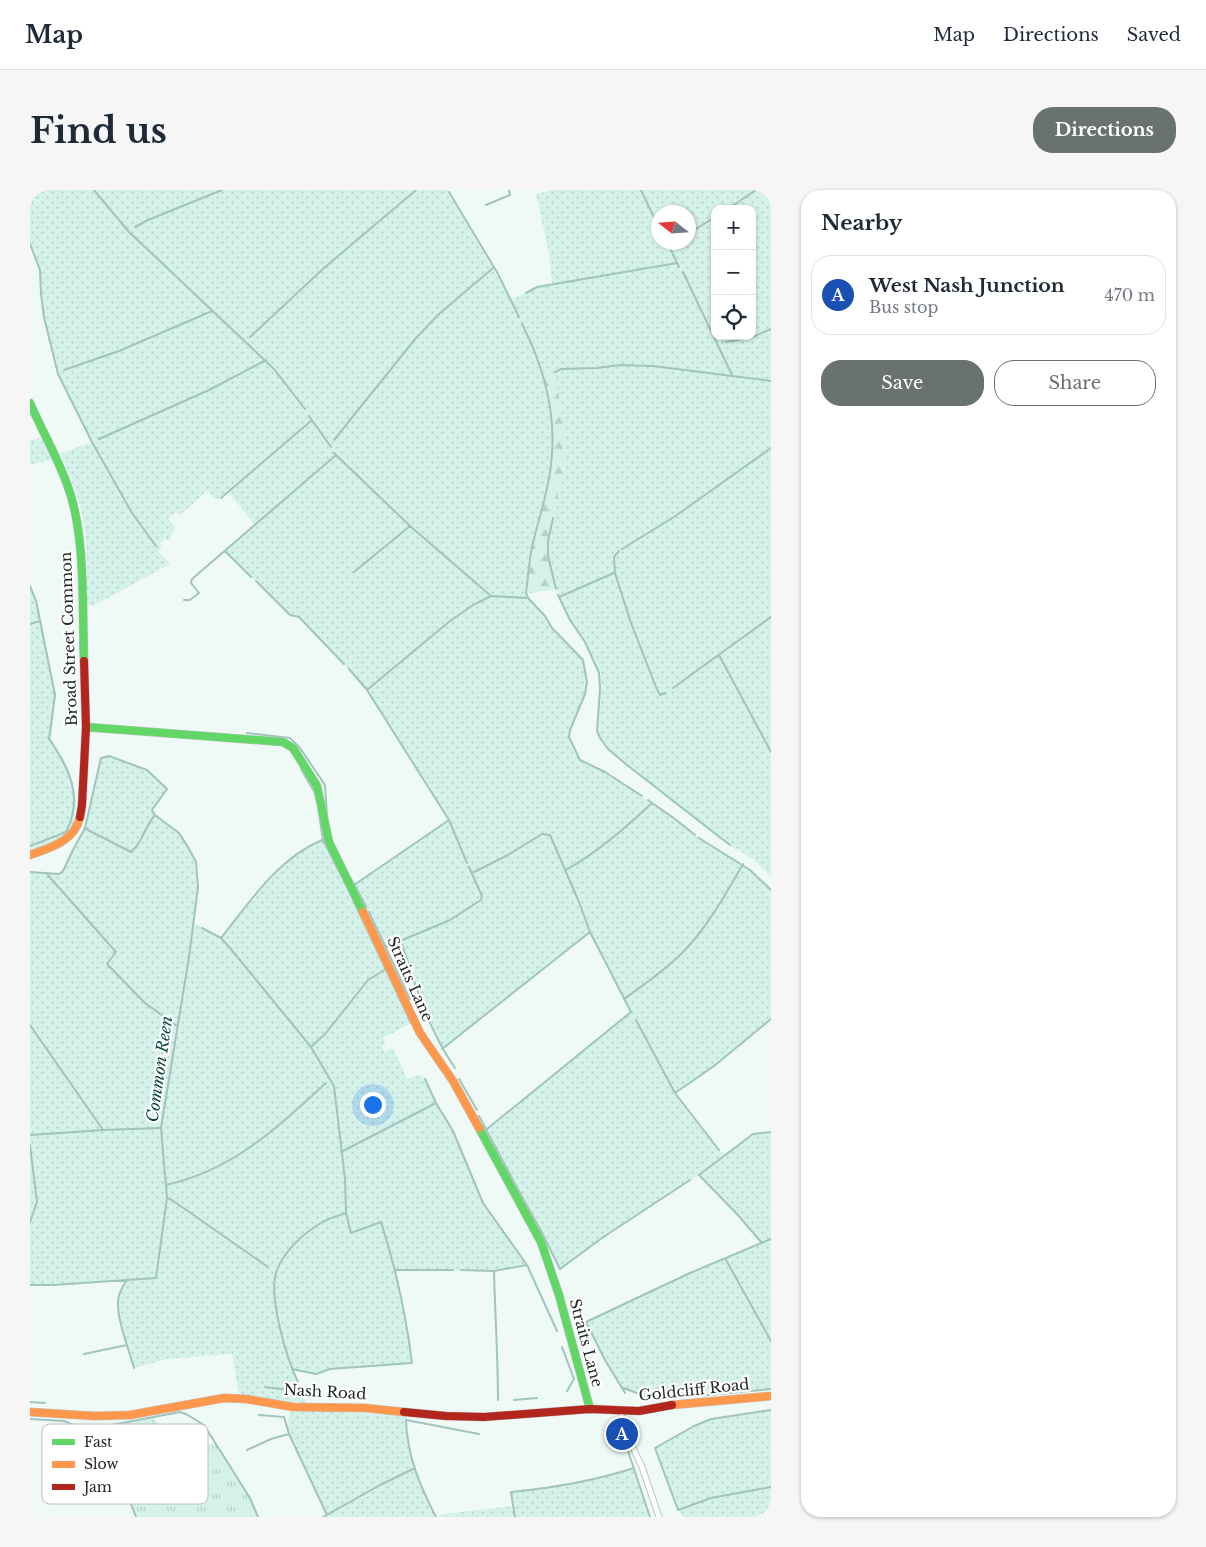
<!DOCTYPE html>
<html lang="en">
<head>
<meta charset="utf-8">
<style>
  body { margin:0; font-family:"Libre Baskerville",serif; background:#f6f6f7; color:#1f2937 }
  .controls { position:absolute; right:15px; top:15px; display:grid; overflow:hidden; border-radius:10px; box-shadow:0 1px 4px #0004 }
  .controls button { width:45px; height:45px; display:grid; place-items:center; padding:0; border:0; border-bottom:1px solid #e0e1e3; background:#fff; color:#1f2937; font:25px sans-serif }
  .compass { position:absolute; left:621px; top:15px; width:45px; height:45px; border-radius:50%; background:#fff; box-shadow:0 1px 4px #0004; rotate:287deg }
  .you { position:absolute; left:342px; top:914px; width:18px; height:18px; margin:-12px; border:4px solid #fff; border-radius:50%; background:#1a73e8; box-shadow:0 0 0 8px #1a73e833 }
  .badge { display:grid; place-items:center; width:32px; height:32px; border-radius:50%; background:#69726f; color:#fff; font-size:16px; font-weight:700 }
  .pin { position:absolute; translate:-50% -50%; border:2px solid #fff; box-shadow:0 1px 5px #0006 }
  .list { margin:0; padding:0; list-style:none }
  h2 { display:flex; justify-content:space-between; align-items:center; height:65px; margin:0; padding:0 20px; font-size:21px }
  h2 small { font-size:16px; font-weight:400; color:#747a83 }
  .list li { display:grid; grid-template-columns:32px 1fr auto; gap:15px; align-items:center; box-sizing:border-box; height:80px; margin:0 10px 10px; padding:0 10px; border:1px solid #e0e1e3; border-radius:20px }
  .list b { display:block; font-size:19px; white-space:nowrap }
  .list p { margin:0; font-size:16px; white-space:nowrap; color:#747a83 }
  .list em { font-size:16px; font-style:normal; color:#747a83 }
  .actions { display:flex; gap:10px; padding:15px 20px }
  .actions a { flex:1; padding:11px 0; border:1px solid #69726f; border-radius:20px; text-align:center; font-size:18px; color:#69726f }
  .actions .main { background:#69726f; color:#fff }
  .icon { flex:none; width:28px; height:28px; fill:none; stroke:currentColor; stroke-width:2; stroke-linecap:round; stroke-linejoin:round }
  .map { position:relative; flex:none; width:741px; height:1327px; overflow:hidden; border-radius:20px }
  header { display:flex; align-items:center; gap:30px; box-sizing:border-box; height:70px; padding:0 25px; background:#fff; border-bottom:1px solid #e0e1e3 }
  header strong { font-size:24px }
  nav { display:flex; gap:28px; margin-inline-start:auto; font-size:18px }
  .intro { display:flex; align-items:center; justify-content:space-between; box-sizing:border-box; height:120px; padding:0 30px }
  h1 { margin:0; font-size:35px }
  .button { padding:12px 22px; border-radius:20px; background:#69726f; color:#fff; font-size:18px; font-weight:700 }
  main { display:flex; gap:30px; padding:0 30px }
  aside { flex:1; background:#fff; border-radius:20px; box-shadow:0 1px 4px #0004 }
  .map>svg:first-child { display:block }
  .grass { fill:url(#grass-dots); fill-rule:evenodd }
  .forest { fill:url(#forest-firs) }
  .park { fill:url(#park-tufts) }
  .lines { fill:none; stroke-linecap:round; stroke-linejoin:round }
  .stream { stroke:#a1c4bb; stroke-width:2 }
  .street-casing { stroke:#c1c8c7; stroke-width:7 }
  .fast-casing { stroke:#c1c8c7; stroke-width:9 }
  .slow-casing { stroke:#c1c8c7; stroke-width:9 }
  .jam-casing { stroke:#c1c8c7; stroke-width:9 }
  .street { stroke:#fdfefe; stroke-width:5 }
  .fast { stroke:#63d668; stroke-width:8 }
  .slow { stroke:#ff974d; stroke-width:8 }
  .jam { stroke:#b3261e; stroke-width:8 }
  .labels { text-anchor:middle; stroke-width:4.5; stroke-linejoin:round; paint-order:stroke }
  .street-label { font-size:15px; fill:#212826; stroke:#fff }
  .water-label { font-size:16px; font-style:italic; fill:#064a3f; stroke:#fff }
  .key { fill:#fff; stroke:#bcbebe; stroke-width:1 }
  .key-label { font-size:14px; fill:#212826 }
</style>
</head>
<body>
<header>
<strong>Map</strong>
<nav><a>Map</a><a>Directions</a><a>Saved</a></nav>
</header>
<div class="intro"><h1>Find us</h1><a class="button">Directions</a></div>
<main>
<div class="map">
<svg width="741" height="1327" viewBox="0 0 741 1327">
  <defs>
    <pattern id="grass-dots" width="8" height="8" patternUnits="userSpaceOnUse" patternTransform="scale(1.25)"><rect width="8" height="8" fill="#d5f2ea"/><path d="M2 2h.1M6 6h.1" fill="none" stroke="#b7d0c9" stroke-width="1.8" stroke-linecap="round"/></pattern>
    <pattern id="forest-firs" width="22" height="20" patternUnits="userSpaceOnUse" patternTransform="scale(1.25)"><rect width="22" height="20" fill="#d5f2ea"/><path d="M5 1l3.5 6h-7zM16 11l3.5 6h-7z" fill="#b7d0c9"/></pattern>
    <pattern id="park-tufts" width="24" height="20" patternUnits="userSpaceOnUse" patternTransform="scale(1.25)"><rect width="24" height="20" fill="#d5f2ea"/><path d="M3 7l-1-3M5 7V3M7 7l1-3M15 17l-1-3M17 17v-4M19 17l1-3" fill="none" stroke="#b7d0c9"/></pattern>
  </defs>
  <rect width="100%" height="100%" fill="#effaf7"/>
  <path class="grass" d="M0,0H417L481,110L507,97L522,94L519,64L506,4L522,0H741V687L723,669L691,650L631,603L578,559L570,548L567,541L570,499L569,483L555,452L540,430L528,405L518,366V351L535,270L536,249L513,186L523,237V260L517,298L502,359L496,403L498,407L515,426L522,438L553,470L557,492L555,504L540,540L539,547L550,570L575,582L645,629L665,645L709,672L730,688L741,700V829L684,876L645,903L694,965L723,944L741,942V1199L625,1210L591,1197L575,1170L556,1132L608,1107L731,1053L707,1024L669,985L572,1048L530,1079C507,1031 480,986 457,939L601,821L559,742L412,858L379,776L371,751L356,757L324,695L419,630L337,500L314,474L269,427L260,425L195,361L225,335L198,302L191,308L185,309L177,301L150,325L146,322L138,329L146,338L141,343L142,346L138,351L136,349L130,353L132,357L128,361L140,374L63,416H59L57,414C57,390 58,365 55,341C52,314 41,288 30,264L62,252L36,202L25,176L14,127L11,104L10,80L0,54ZM685,19H722V146H685ZM628,22H658V52H628Z
    M11,247L22,270L0,275V251Z
    M0,394L7,410L26,505L21,549L32,565L41,585L46,609L45,628L42,636L35,644L23,653L0,662Z
    M79,566L117,580L137,599L122,620C127,631 140,635 149,643C173,668 168,702 164,733L190,748C225,712 244,671 293,650L300,663L381,833L353,848L356,854L352,856L354,862L363,858L377,889L390,884L395,889L406,913L423,941L453,1013L497,1075L464,1081L366,1080L378,1142L382,1173L300,1179L286,1184L262,1179C268,1194 274,1196 276,1214L209,1204L202,1164L138,1169L104,1178C99,1160 87,1130 88,1112C88,1104 93,1097 96,1090L0,1095V682L29,684L33,681L43,660L55,638L71,568Z
    M741,1220V1327H653L648,1320L625,1258L664,1236L681,1229Z
    M260,1222H310L376,1226C374,1263 389,1296 406,1327H293L297,1324L259,1244L257,1234Z
    M604,1278L620,1327H408L413,1324L482,1316L481,1302C522,1298 564,1291 604,1278Z"/>
  <path class="forest" d="M525,182L536,249L535,270L518,351V366L526,399L496,404L502,359L517,298L523,260V237L513,186Z"/>
  <path class="park" d="M125,1227L133,1265L173,1257L185,1252L220,1308L228,1327H106L82,1264L60,1249L55,1240Z"/>
  <g class="lines">
    <path class="stream" d="M64,0L99,42L244,179L275,219
      M611,0L628,36
      M419,2L468,84L489,127
      M456,15L480,5L479,0
      M698,19L726,0
      M105,37L118,30L192,0
      M658,44L685,27
      M637,52L649,77
      M0,54L10,80L11,104L14,127L28,184L62,252L102,323L126,356
      M640,57L646,52
      M653,82L702,185
      M496,103L507,97L647,73
      M492,134C514,177 527,226 521,275C518,303 508,330 502,357C499,372 498,388 496,403L498,408
      M220,147L294,78L386,0
      M696,152L720,148L741,139
      M34,180L89,161L182,121
      M525,182L531,179L567,178L590,175L623,176L741,191
      M279,226L301,257
      M69,249L179,200L236,170
      M304,250L386,148L409,124L463,78
      M304,263L380,336L461,406
      M191,308L282,230
      M523,328L518,351V366L526,399
      M592,359L644,327L741,258
      M195,361L221,387
      M589,361L584,367L585,383L601,433L626,497L630,505L636,503
      M324,382L380,336
      M226,391L260,425L269,427L314,474
      M0,396L6,411L25,505L19,549C39,578 54,607 36,642L0,656
      M528,405L540,430L555,452L569,483L570,499L567,541L570,548L578,559L597,575L700,655
      M529,407L584,383
      M154,410H160L169,403L161,393L162,389L306,265
      M0,434L10,431
      M689,465L741,562
      M319,479L337,500L419,630L437,673
      M643,498L741,427
      M337,500L420,431L443,415L461,406L498,408L515,426L522,438L553,470L557,492L555,504L540,540L539,547L550,570L575,582L612,606
      M217,543L260,548L270,558L295,595L297,625
      M271,579L285,603
      M618,610L645,629L665,645
      M288,617L293,650L312,687
      M56,639L101,662C112,654 115,636 125,625
      M669,648L720,680L741,700
      M536,680C568,662 595,638 622,613
      M0,682L29,684L33,681L43,660L55,638L71,568L79,566L117,580L137,599L122,620L125,625
      M16,683L86,762L77,774L115,813L147,836
      M442,683L478,665L512,644L520,645L549,712L560,742L601,822L457,939
      M320,687L336,716
      M324,695L419,630
      M324,712L381,833
      M339,722L380,809
      M172,738L191,748L200,758L281,857L304,896L315,989L316,1023L321,1043L351,1032C366,1079 376,1124 382,1173L300,1179L286,1184L262,1179
      M191,748C220,712 247,669 292,650
      M371,751C385,795 399,841 425,878
      M356,757L420,730L451,710L452,706L439,677
      M594,809C614,795 635,780 652,763C677,738 695,705 713,674
      M606,830L645,903L689,960
      M0,835L73,940
      M281,857L296,843L338,790L356,779
      M412,859L560,742
      M395,889L406,913L423,941L453,1013L497,1075L527,1141
      M429,889L447,920
      M645,903L684,876L741,829
      M449,926L491,1005L511,1041L530,1079L572,1048L660,990
      M0,945L73,940L130,938
      M0,955L7,1012L0,1032
      M311,962L406,913
      M136,995C203,980 247,938 296,893
      M137,1008L142,1010L238,1077
      M731,1052L707,1024L669,985L723,944L741,942
      M695,1068L741,1151
      M366,1080H423
      M431,1080L464,1081L497,1075
      M464,1081C465,1124 468,1167 468,1210
      M97,1090C92,1097 88,1104 88,1112C87,1130 99,1160 104,1178
      M0,1095H23L126,1088L137,1008L131,938L159,767L168,697L166,672L158,657L149,643L125,625
      M544,1127L549,1132H556L660,1083L741,1049
      M556,1132L575,1170L595,1203
      M532,1157L544,1189L537,1201
      M54,1164L97,1155
      M235,1197L258,1200L268,1192C257,1169 237,1105 247,1080C254,1061 274,1043 291,1033C299,1028 308,1026 316,1023
      M591,1197L625,1210L741,1199
      M484,1210L507,1208
      M0,1212L15,1213
      M741,1220L681,1229L664,1236L625,1258L648,1320L681,1308L741,1297
      M229,1225L254,1227L259,1244L297,1325
      M0,1229L34,1231L55,1240L150,1222L156,1224L174,1235L220,1308L228,1327
      M55,1240L60,1249L82,1264L106,1327
      M590,1247L596,1255L620,1327
      M217,1260L241,1249L259,1244
      M293,1327L350,1295L383,1279
      M406,1327C390,1296 377,1266 376,1230L449,1244
      M485,1327L481,1302C522,1298 564,1291 604,1278"/>
    <g class="street-casing">
      <path id="street" d="M590,1221L598,1247L612,1277L629,1327"/>
    </g>
    <g class="fast-casing">
      <path id="fast" d="M0,213C12,241 28,268 38,297C56,346 52,418 54,471
        M56,537L253,552L263,558L287,596L299,652L333,722
        M449,938L511,1052L529,1105L560,1219"/>
    </g>
    <g class="slow-casing">
      <path id="slow" d="M0,665C20,658 45,651 50,627
        M333,722L390,843L423,891L449,938
        M642,1215L741,1206
        M0,1222L65,1226L100,1225L194,1208L217,1209L263,1217L335,1218L374,1222"/>
    </g>
    <g class="jam-casing">
      <path id="jam" d="M50,627L52,615L56,537L54,471
        M374,1222L416,1226L454,1227L560,1219L609,1221L642,1215"/>
    </g>
    <use href="#street" class="street"/>
    <use href="#fast" class="fast"/>
    <use href="#slow" class="slow"/>
    <use href="#jam" class="jam"/>
  </g>
  <g class="labels">
    <g class="street-label">
      <text transform="translate(39 449) rotate(-92)" y="5">Broad Street Common</text>
      <text transform="translate(380 789) rotate(66)" y="5">Straits Lane</text>
      <text transform="translate(556 1153) rotate(75)" y="5">Straits Lane</text>
      <text transform="translate(664 1200) rotate(-6)" y="5">Goldcliff Road</text>
      <text transform="translate(295 1202) rotate(3)" y="5">Nash Road</text>
    </g>
    <g class="water-label">
      <text transform="translate(129 879) rotate(-82)" y="6">Common Reen</text>
    </g>
  </g>
  <rect x="12" y="1234" width="166" height="80" rx="8" class="key"/>
  <rect x="22" y="1249" width="23" height="6" fill="#63d668"/>
  <rect x="22" y="1271" width="23" height="7" fill="#ff974d"/>
  <rect x="22" y="1294" width="23" height="6" fill="#b3261e"/>
  <g class="key-label">
    <text x="54" y="1257">Fast</text>
    <text x="54" y="1279">Slow</text>
    <text x="54" y="1302">Jam</text>
  </g>
</svg>
<div class="controls">
<button>+</button>
<button>−</button>
<button><svg class="icon" aria-label="locate" viewBox="0 0 24 24"><circle cx="12" cy="12" r="6"/><path d="M12 2v4M12 18v4M2 12h4M18 12h4"/></svg></button>
</div>
<svg class="compass" viewBox="-18 -18 36 36"><path d="M0-13l5 13h-10z" fill="#e53935"/><path d="M0 13l5-13h-10z" fill="#747a83"/></svg>
<div class="you"></div>
<div class="pin badge" style="left:592px;top:1244px;background:#1a4fb4">A</div>
</div>
<aside>
<h2>Nearby<small></small></h2>
<ul class="list">
<li><span class="badge" style="background:#1a4fb4">A</span><div><b>West Nash Junction</b><p>Bus stop</p></div><em>470 m</em></li>
</ul>
<div class="actions"><a class="main">Save</a><a>Share</a></div>
</aside>
</main>
</body>
</html>
